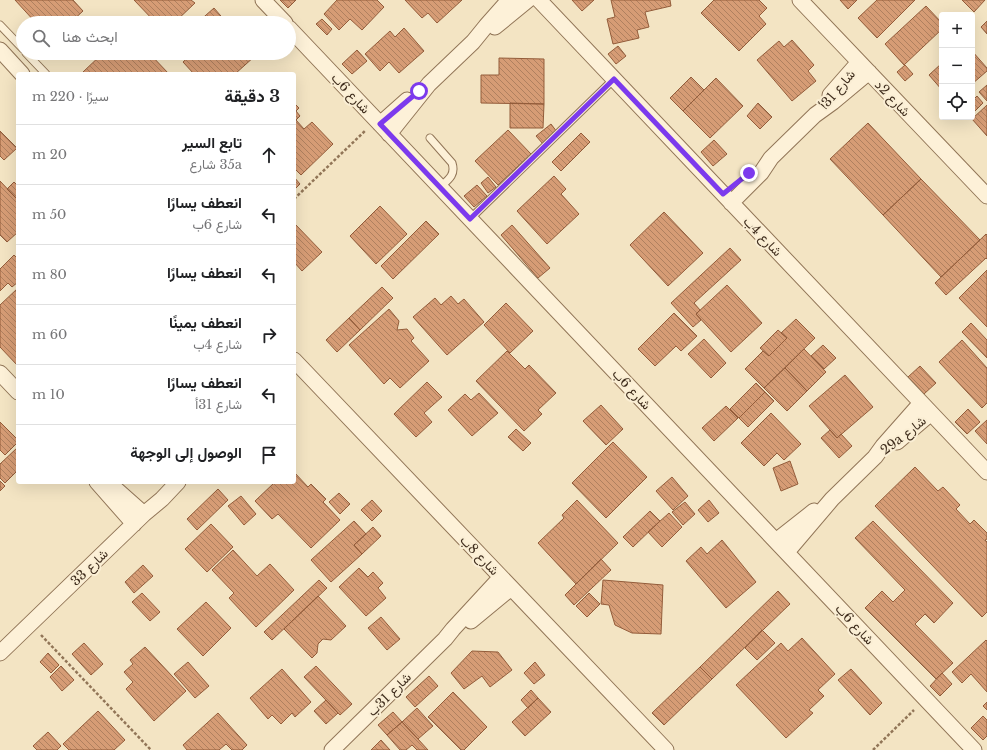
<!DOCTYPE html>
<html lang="ar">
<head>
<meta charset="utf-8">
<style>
  body { margin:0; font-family:"Libre Baskerville",Vazirmatn,serif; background:#f2f2f2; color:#202124; direction:rtl }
  .controls { position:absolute; right:12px; top:12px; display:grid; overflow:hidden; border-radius:4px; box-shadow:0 4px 16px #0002 }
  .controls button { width:36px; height:36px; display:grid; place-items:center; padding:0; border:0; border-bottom:1px solid #e0e0e0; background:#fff; color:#202124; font:20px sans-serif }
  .stop { position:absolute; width:12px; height:12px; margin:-9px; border:3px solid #7c3aed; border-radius:50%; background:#fff }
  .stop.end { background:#7c3aed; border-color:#fff; box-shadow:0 1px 4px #0008 }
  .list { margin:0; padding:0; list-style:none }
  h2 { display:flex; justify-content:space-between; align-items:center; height:52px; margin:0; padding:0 16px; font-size:17px }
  h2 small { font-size:13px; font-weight:400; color:#757577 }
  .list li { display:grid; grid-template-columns:26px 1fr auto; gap:12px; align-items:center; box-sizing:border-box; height:60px; padding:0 16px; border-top:1px solid #e0e0e0 }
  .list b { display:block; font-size:15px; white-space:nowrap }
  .list p { margin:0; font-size:13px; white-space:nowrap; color:#757577 }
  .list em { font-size:13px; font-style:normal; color:#757577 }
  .icon { flex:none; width:22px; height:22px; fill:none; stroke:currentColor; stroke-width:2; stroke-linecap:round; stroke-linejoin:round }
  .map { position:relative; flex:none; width:987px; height:750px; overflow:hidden; direction:ltr }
  .search { position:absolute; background:#fff; box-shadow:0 4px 16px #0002; left:16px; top:16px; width:280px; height:44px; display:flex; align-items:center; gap:10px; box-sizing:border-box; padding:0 14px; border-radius:22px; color:#757577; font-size:15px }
  .panel { position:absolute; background:#fff; box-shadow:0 4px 16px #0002; left:16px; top:72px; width:280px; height:412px; border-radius:4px; direction:rtl }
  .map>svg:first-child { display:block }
  .building { fill:url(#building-back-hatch); stroke:#935c3a }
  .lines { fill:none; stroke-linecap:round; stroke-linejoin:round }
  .lane-casing { stroke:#917557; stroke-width:9 }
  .street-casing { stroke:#917557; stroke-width:17 }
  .path { stroke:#917557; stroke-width:2.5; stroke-dasharray:3 2; stroke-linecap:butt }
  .lane { stroke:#fdf1d8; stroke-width:7 }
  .street { stroke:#fdf1d8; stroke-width:15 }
  .route { stroke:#7c3aed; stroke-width:5 }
  .labels { text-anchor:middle; stroke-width:4; stroke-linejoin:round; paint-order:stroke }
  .street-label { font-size:13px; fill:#3f2d1d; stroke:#faeed4 }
</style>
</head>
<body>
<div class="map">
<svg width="987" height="750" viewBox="0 0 987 750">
  <defs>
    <pattern id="building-back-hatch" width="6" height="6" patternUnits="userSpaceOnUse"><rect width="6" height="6" fill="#d69c75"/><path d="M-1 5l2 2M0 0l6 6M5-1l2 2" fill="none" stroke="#af805f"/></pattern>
  </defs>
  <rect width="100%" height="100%" fill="#f3e4c3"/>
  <path class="building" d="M15,0H73L83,11L70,23H36Z
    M134,0H191L195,3L174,23H156Z
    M280,0H296L288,8Z
    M337,0H377L384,7L362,30L350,19L339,30L324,14Z
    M405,0H462L437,23L428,13L422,18Z
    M572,0H594L582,11Z
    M611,0H670L671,6L645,12L649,27L637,30L639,38L613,44L607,19L615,17Z
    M714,0H759L767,8L759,16L766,24L739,51L701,13Z
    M840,0H857L848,9Z
    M877,0H915L877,38L858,18Z
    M962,0H985L974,12Z
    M926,6L942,23V29L904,65L885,44Z
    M214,8L227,23H197Z
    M322,19L332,29L327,35L316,24Z
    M987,21V34L981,27Z
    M404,28L424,51L399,73L389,62L380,71L365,54L390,31L395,37Z
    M792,40L814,65L808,71L816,81L792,101L757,60L779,41L784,47Z
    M618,46L626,56L616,64L608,54Z
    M357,50L367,61L352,74L342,64Z
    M972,51L987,68V71L972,84Z
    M103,53H125L130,58L134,53H149L169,74H84L83,72Z
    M193,53H253L255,56L235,74H194L183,62Z
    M499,58L544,59V104L481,103V75H499Z
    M942,63V90L929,75Z
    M905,65L913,74L905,81L897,72Z
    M691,77L704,90L683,111L670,98Z
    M716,78L743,106L710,138L683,111Z
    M987,85V101L979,92Z
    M977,96L983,103L973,113L972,101Z
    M294,103L299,108L296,111L300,116L296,120L304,129L312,122L333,144L301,175L294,168Z
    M510,103L544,104L543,128H510Z
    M758,103L772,117L760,129L747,116Z
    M987,105V136L972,119Z
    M868,123L921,179L883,215L830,159Z
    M551,124L557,132L543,144L536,136Z
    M508,130L531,154L498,185L475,161Z
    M0,131L17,148L4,160L0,156Z
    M581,133L590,142L561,171L552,162Z
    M714,140L727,154L713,166L701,152Z
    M554,176L566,189L561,194L579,214L547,244L517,211Z
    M294,177L300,184L294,190Z
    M488,177L496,187L488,193L481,183Z
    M921,179L980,240L941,277L883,215Z
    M0,181L18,200V232L7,242L0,235Z
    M14,182L18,186V200L7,189Z
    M477,185L487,196L474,207L464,196Z
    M380,206L407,234L376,264L350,236Z
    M664,212L703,253L668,286L630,245Z
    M426,221L439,234L393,279L381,266Z
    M294,223L322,252L302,271L294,262Z
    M512,225L550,268L538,278L501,235Z
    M986,234L987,235V259L986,258L946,295L935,283Z
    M730,248L741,260L694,303L700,310L696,314L701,320L693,327L671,303Z
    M14,255L18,259V282L12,287L8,283L0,291V269Z
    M987,270V327L959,298Z
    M727,285L762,323L731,352L696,314Z
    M382,287L393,298L360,330L349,318Z
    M18,288V366L0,347V305Z
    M451,296L458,304L464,299L484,322L447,355L413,317L435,298L441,305Z
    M506,303L533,331L510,353L484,325Z
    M389,309L399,321L397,330L407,329L414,338L411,341L429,361L400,388L390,378L384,384L349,345Z
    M674,313L697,336L681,351L676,346L655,366L638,349Z
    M349,318L360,330L337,352L326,340Z
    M796,319L815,338L764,388L745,369L763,351L769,356L787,338L781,333Z
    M971,323L987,340V358L962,332Z
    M778,330L787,338L769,356L760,348Z
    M704,339L726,363L711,378L688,354Z
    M962,340L987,368V403L982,408L939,362Z
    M823,345L836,358L824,369L811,356Z
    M804,349L826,372L807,391L785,368Z
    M507,351L525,369L529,365L556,393L538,410L542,414L524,431L476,381Z
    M920,366L936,383L924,394L908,377Z
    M785,368L807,391L787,411L764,388Z
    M845,375L873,407L837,438L809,406Z
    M427,382L442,397L424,413L432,422L416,437L394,414Z
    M756,383L765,392L739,418L730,409Z
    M765,392L774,401L748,427L739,418Z
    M479,393L498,413L472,436L448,410L465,394L471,400Z
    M601,405L623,429L606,445L583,421Z
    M726,406L738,418L714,441L702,428Z
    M968,409L980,422L967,434L955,422Z
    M771,413L801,444L784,460L777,453L764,466L741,443Z
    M987,420V444L975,431Z
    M0,422L18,440V442L5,455L0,450Z
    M516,429L531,443L523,451L508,437Z
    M830,430L837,438L841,434L852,446L839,458L821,438Z
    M613,442L647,477L606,518L572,483Z
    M18,447V470L5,483L0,478V464Z
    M790,461L798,484L781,491L773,468Z
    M915,467L938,491L943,487L960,505L956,509L970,524L974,520L987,533V539L985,540L987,542V612L982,617L875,506Z
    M294,472L308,487L311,484L326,499L323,502L340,520L311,548L278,514L272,519L255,501L275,482H294Z
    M672,477L688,496L673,510L656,491Z
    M0,481L5,486L0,491Z
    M218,489L228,500L197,530L187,519Z
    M339,493L350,504L340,514L329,502Z
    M241,496L256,514L244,525L228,506Z
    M372,500L382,511L372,521L361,510Z
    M577,500L618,543L576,584L538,543L564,518L562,515Z
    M709,500L719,513L708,522L698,510Z
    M685,502L695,514L683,525L672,512Z
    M650,511L660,521L633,547L623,537Z
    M669,513L682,527L662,547L648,532Z
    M354,521L366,534L354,545L362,554L331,582L311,560Z
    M873,521L953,603L934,623L925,614L915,624L953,663L936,679L865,608L882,591L893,602L905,590L855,538Z
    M211,524L233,547L207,572L185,549Z
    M373,527L381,536L362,554L354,545Z
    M722,540L756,582L726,608L686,561L701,547L707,554Z
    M233,550L257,576L270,564L294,590L256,627L229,598L234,593L212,570Z
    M601,559L611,570L574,605L565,595Z
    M143,565L153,576L134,593L125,582Z
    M359,568L368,577L373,572L383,583L378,588L386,598L366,616L339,587Z
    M319,580L327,588L272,640L264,632Z
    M603,580L663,585L661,634L632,633L615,625L609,605L601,604Z
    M778,591L790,604L712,679L700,667Z
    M142,593L160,612L150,621L132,602Z
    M589,593L600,604L587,617L576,606Z
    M318,596L346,626L331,640L323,639L318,644L317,653L312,658L284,629Z
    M206,602L231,628L203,656L177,629Z
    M381,617L400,639L387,650L368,628Z
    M762,630L775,643L757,660L745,648Z
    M802,638L835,674L818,690L824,696L809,710L813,713L786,738L736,685L781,643L788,651Z
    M986,640L987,641V692L971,674L962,683L952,672Z
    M84,643L103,664L91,675L72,654Z
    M145,647L186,691L154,721L126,689L133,682L124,672L133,664L130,660Z
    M472,651L498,652L512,670L490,687L482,676L464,689L451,673Z
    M48,653L59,665L51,673L40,662Z
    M188,662L209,686L195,698L174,674Z
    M535,662L545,675L534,684L524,673Z
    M61,666L74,680L62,691L50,677Z
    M316,666L352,704L340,715L304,677Z
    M700,667L712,679L664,725L652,713Z
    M282,669L311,702L295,717L292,713L281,724L272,715L268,719L250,698Z
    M851,669L882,703L870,715L838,680Z
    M942,673L952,684L940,696L930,686Z
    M429,676L438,686L415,707L406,697Z
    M531,690L538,698L528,708L521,700Z
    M453,692L487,727L464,750H461L428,717Z
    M538,698L551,712L525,736L512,722Z
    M326,700L338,713L326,724L314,711Z
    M987,702V710L983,706Z
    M417,708L433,726L418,739L402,722Z
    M98,711L125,740L114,750H69L63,744Z
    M393,712L402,722L387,735L378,725Z
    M218,713L247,745L242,750H232L226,744L219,750H187L183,745Z
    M983,716L987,720V736L983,740L971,728Z
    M402,722L418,739L428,750H417L412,745L406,750H400L387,735Z
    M48,732L61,746L57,750H37L33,746Z
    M381,740L390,750H371Z"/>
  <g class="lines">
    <g class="lane-casing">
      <path id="lane" d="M0,25L23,49
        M26,53L46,74
        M430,138L452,163C456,175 448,180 440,187
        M470,219L614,79"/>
    </g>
    <g class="street-casing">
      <path id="street" d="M263,0L285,23
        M539,0L987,472
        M800,0L987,196
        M495,27L528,0
        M289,28L974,750
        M0,50L22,74
        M830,95L859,62
        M380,124L407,100
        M389,134L429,84L473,42L486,26L509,0
        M731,203L761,173L771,158L815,115L833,102L869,72
        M294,360L666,750
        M0,373L18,392
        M897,442L931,413
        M97,482L134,524
        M108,482L144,514
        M776,541L814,511
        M787,552L832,499L875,457L883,446L921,403
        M471,621L511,588
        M0,653L144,514L162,499L178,482
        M332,750L445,639L453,629L501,577"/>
    </g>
    <path class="path" d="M294,199L366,130
      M41,635L151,750
      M873,750L914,710"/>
    <use href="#lane" class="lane"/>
    <use href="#street" class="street"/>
  </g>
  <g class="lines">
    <path class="route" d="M419,91L380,124L470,219L614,79L723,194L749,173"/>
  </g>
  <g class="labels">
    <g class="street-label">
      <text transform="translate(837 89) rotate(-50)" y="5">شارع 31أ</text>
      <text transform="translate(351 93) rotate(47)" y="5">شارع 6ب</text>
      <text transform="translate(893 98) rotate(46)" y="5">شارع 2د</text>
      <text transform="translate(763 236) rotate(46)" y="5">شارع 4ب</text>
      <text transform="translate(632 389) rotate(47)" y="5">شارع 6ب</text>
      <text transform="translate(903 435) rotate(-38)" y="5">29a شارع</text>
      <text transform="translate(480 555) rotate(46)" y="5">شارع 8ب</text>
      <text transform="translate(89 567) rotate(-44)" y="5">شارع 33</text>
      <text transform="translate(855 624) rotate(47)" y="5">شارع 6ب</text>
      <text transform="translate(389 694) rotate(-45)" y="5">شارع 31ب</text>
    </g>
  </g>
</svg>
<div class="controls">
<button>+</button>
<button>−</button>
<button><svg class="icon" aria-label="locate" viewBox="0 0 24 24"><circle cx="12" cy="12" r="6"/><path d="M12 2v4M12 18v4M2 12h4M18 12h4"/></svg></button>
</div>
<div class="stop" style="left:419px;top:91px"></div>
<div class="stop end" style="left:749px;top:173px"></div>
<div class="search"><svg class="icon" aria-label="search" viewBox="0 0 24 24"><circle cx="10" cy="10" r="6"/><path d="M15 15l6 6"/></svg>ابحث هنا</div>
<section class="panel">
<h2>3 دقيقة<small>سيرًا · 220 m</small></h2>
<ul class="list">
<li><svg class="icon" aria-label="ahead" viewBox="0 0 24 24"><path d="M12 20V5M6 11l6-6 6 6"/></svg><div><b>تابع السير</b><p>35a شارع</p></div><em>20 m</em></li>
<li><svg class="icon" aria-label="left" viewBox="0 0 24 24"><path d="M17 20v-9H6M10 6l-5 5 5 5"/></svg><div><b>انعطف يسارًا</b><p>شارع 6ب</p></div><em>50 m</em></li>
<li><svg class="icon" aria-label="left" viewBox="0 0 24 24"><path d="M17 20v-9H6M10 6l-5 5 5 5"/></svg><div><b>انعطف يسارًا</b></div><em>80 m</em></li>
<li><svg class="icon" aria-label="right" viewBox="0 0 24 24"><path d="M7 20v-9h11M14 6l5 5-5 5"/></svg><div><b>انعطف يمينًا</b><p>شارع 4ب</p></div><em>60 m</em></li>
<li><svg class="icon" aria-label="left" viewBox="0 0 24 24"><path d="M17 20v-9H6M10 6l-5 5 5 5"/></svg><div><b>انعطف يسارًا</b><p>شارع 31أ</p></div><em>10 m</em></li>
<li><svg class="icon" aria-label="arrive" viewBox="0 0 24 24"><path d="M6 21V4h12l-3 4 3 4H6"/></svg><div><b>الوصول إلى الوجهة</b></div></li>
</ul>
</section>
</div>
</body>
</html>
